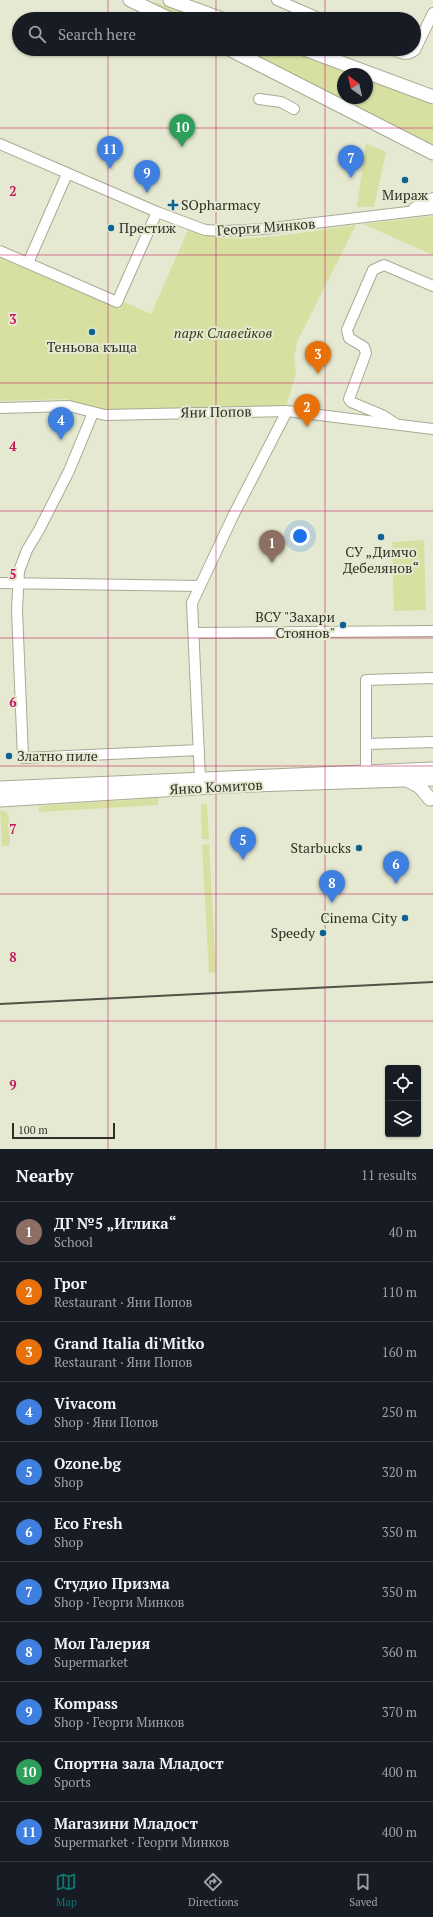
<!DOCTYPE html>
<html lang="en">
<head>
<meta charset="utf-8">
<style>
  body { margin:0; font-family:"PT Serif",serif; background:#20242c; color:#f1f3f6 }
  .controls { position:absolute; right:12px; bottom:12px; display:grid; overflow:hidden; border-radius:4px; box-shadow:0 1px 3px #0004 }
  .controls button { width:36px; height:36px; display:grid; place-items:center; padding:0; border:0; border-bottom:1px solid #363941; background:#171b24; color:#f1f3f6; font:20px sans-serif }
  .compass { position:absolute; left:337px; top:68px; width:36px; height:36px; border-radius:50%; background:#171b24; box-shadow:0 1px 3px #0004; rotate:326deg }
  .scale { position:absolute; left:12px; bottom:10px; width:103px; box-sizing:border-box; padding-left:4px; border:2px solid #2e3026; border-top:0; font-size:11px; line-height:14px; white-space:nowrap; color:#2e3026; -webkit-text-stroke:3px #e5e9d1; paint-order:stroke }
  .you { position:absolute; left:300px; top:536px; width:14px; height:14px; margin:-10px; border:3px solid #fff; border-radius:50%; background:#1a73e8; box-shadow:0 0 0 6px #1a73e833 }
  .badge { display:grid; place-items:center; width:26px; height:26px; border-radius:50%; background:#0f766e; color:#fff; font-size:13px; font-weight:700 }
  .pin { position:absolute; translate:-50% -33px; filter:drop-shadow(0 1px 2px #0008) }
  .pin::after { content:''; position:absolute; top:21px; width:14px; height:12px; background:inherit; clip-path:polygon(0 0,100% 0,50% 100%) }
  .list { margin:0; padding:0; list-style:none }
  h2 { display:flex; justify-content:space-between; align-items:center; height:52px; margin:0; padding:0 16px; font-size:17px }
  h2 small { font-size:13px; font-weight:400; color:#9ea1a6 }
  .list li { display:grid; grid-template-columns:26px 1fr auto; gap:12px; align-items:center; box-sizing:border-box; height:60px; padding:0 16px; border-top:1px solid #363941 }
  .list b { display:block; font-size:15px; white-space:nowrap }
  .list p { margin:0; font-size:13px; white-space:nowrap; color:#9ea1a6 }
  .list em { font-size:13px; font-style:normal; color:#9ea1a6 }
  .icon { flex:none; width:22px; height:22px; fill:none; stroke:currentColor; stroke-width:2; stroke-linecap:round; stroke-linejoin:round }
  .map { position:relative; flex:none; width:433px; height:1149px; overflow:hidden }
  .search { position:absolute; background:#171b24; box-shadow:0 1px 3px #0004; left:12px; right:12px; top:12px; height:44px; display:flex; align-items:center; gap:10px; box-sizing:border-box; padding:0 14px; border-radius:22px; color:#9ea1a6; font-size:15px }
  .sheet { height:712px; background:#171b24 }
  nav { display:flex; justify-content:space-around; align-items:center; box-sizing:border-box; height:56px; border-top:1px solid #363941; background:#171b24; font-size:11px; color:#9ea1a6 }
  nav a { display:grid; justify-items:center; gap:2px }
  nav .on { color:#0f766e }
  .map>svg:first-child { display:block }
  .green { fill:#d7dfa1 }
  .lines { fill:none; stroke-linecap:round; stroke-linejoin:round }
  .minor-casing { stroke:#a8ab94; stroke-width:12 }
  .major-casing { stroke:#a8ab94; stroke-width:15 }
  .minor { stroke:#fff; stroke-width:10 }
  .major { stroke:#fff; stroke-width:13 }
  .rail { stroke:#505246; stroke-width:2 }
  .grid { fill:none; stroke:#c2185b; stroke-width:1; stroke-opacity:0.55 }
  .poi-dot { fill:#0e6193; stroke:#e5e9d1; stroke-width:1.5 }
  .labels { text-anchor:middle; stroke-width:4; stroke-linejoin:round; paint-order:stroke }
  .poi-label { font-size:14px; fill:#2e3026; stroke:#e5e9d1; text-anchor:end }
  .street-label { font-size:14px; fill:#2e3026; stroke:#e5e9d1 }
  .park-label { font-size:14px; font-style:italic; fill:#373a14; stroke:#e5e9d1 }
  .grid-label { font-size:13px; text-anchor:middle; font-weight:bold; fill:#c2185b; stroke:#e5e9d1; stroke-width:4; stroke-linejoin:round; paint-order:stroke }
</style>
</head>
<body>
<div class="map">
<svg width="433" height="1149" viewBox="0 0 433 1149">
  <rect width="100%" height="100%" fill="#e5e9d1"/>
  <path class="green" d="M155,2L203,19H182L153,4Z
    M240,49H288L359,74H343V98H367V77L433,100V148Z
    M366,143L386,152L374,207H357Z
    M433,216V255L363,224Z
    M356,225L297,342L294,358L296,374L286,406L98,410L66,399L0,401V257L120,309L124,302L151,314L189,228C195,231 200,234 206,235C242,245 317,230 356,225Z
    M424,540L426,610L394,611L392,542Z
    M158,798V805L39,812V806Z
    M201,804H207L209,839H202Z
    M0,810L6,812L9,817L10,843L8,846H2Z
    M209,844L216,972L209,973L202,845Z"/>
  <g class="lines">
    <g class="minor-casing">
      <path id="minor" d="M277,0L321,19
        M391,49C400,53 407,57 415,50L433,13
        M259,99L281,102L294,109
        M0,144L157,212L205,230L224,231L264,229L433,209
        M414,208L433,198
        M0,251L117,302L157,212
        M28,263L67,174
        M0,408L69,406L105,415L287,411L433,429
        M93,413L69,471L39,530L27,550L19,571L17,610L23,758L199,750
        M396,424L382,415L351,402L349,399L366,353L364,347L349,338L347,330L373,270L384,265L433,286
        M0,583L200,586
        M194,633L433,631
        M367,744L433,742
        M366,771V680L433,678
        M200,778L192,603L234,514L287,411"/>
    </g>
    <g class="major-casing">
      <path id="major" d="M130,0L170,19
        M170,0L222,19
        M229,49L433,153
        M304,49L433,97
        M407,780L420,787L430,799
        M0,788C144,781 289,776 433,769
        M0,800L228,786L433,779"/>
    </g>
    <use href="#minor" class="minor"/>
    <use href="#major" class="major"/>
    <path class="rail" d="M0,1004L433,982"/>
  </g>
  <path class="grid" d="M108,0V19M216,0V19M325,0V19M108,49V1149M216,49V1149M325,49V1149M0,128H433M0,255H433M0,383H433M0,511H433M0,638H433M0,766H433M0,894H433M0,1021H433"/>
  <g class="poi-dot">
    <circle cx="405" cy="180" r="4"/>
    <path d="M171 199h4v4h4v4h-4v4h-4v-4h-4v-4h4z"/>
    <circle cx="111" cy="228" r="4"/>
    <circle cx="92" cy="332" r="4"/>
    <circle cx="381" cy="537" r="4"/>
    <circle cx="343" cy="625" r="4"/>
    <circle cx="9" cy="756" r="4"/>
    <circle cx="359" cy="848" r="4"/>
    <circle cx="405" cy="918" r="4"/>
    <circle cx="323" cy="933" r="4"/>
  </g>
  <g class="labels">
    <g class="poi-label">
      <text x="405" y="200" text-anchor="middle">Мираж</text>
      <text x="181" y="210" text-anchor="start">SOpharmacy</text>
      <text x="119" y="233" text-anchor="start">Престиж</text>
      <text x="92" y="352" text-anchor="middle">Теньова къща</text>
      <text x="381" y="557" text-anchor="middle">СУ „Димчо<tspan x="381" dy="16">Дебелянов“</tspan></text>
      <text x="335" y="622">ВСУ "Захари<tspan x="335" dy="16">Стоянов"</tspan></text>
      <text x="17" y="761" text-anchor="start">Златно пиле</text>
      <text x="351" y="853">Starbucks</text>
      <text x="397" y="923">Cinema City</text>
      <text x="315" y="938">Speedy</text>
    </g>
    <g class="street-label">
      <text transform="translate(266 227) rotate(-4)" y="5">Георги Минков</text>
      <text transform="translate(216 412) rotate(-1)" y="5">Яни Попов</text>
      <text transform="translate(216 787) rotate(-3)" y="5">Янко Комитов</text>
    </g>
    <g class="park-label">
      <text x="223" y="338">парк Славейков</text>
    </g>
  </g>
  <g class="grid-label">
    <text x="13" y="196">2</text>
    <text x="13" y="324">3</text>
    <text x="13" y="451">4</text>
    <text x="13" y="579">5</text>
    <text x="13" y="707">6</text>
    <text x="13" y="834">7</text>
    <text x="13" y="962">8</text>
    <text x="13" y="1090">9</text>
  </g>
</svg>
<div class="controls">
<button><svg class="icon" aria-label="locate" viewBox="0 0 24 24"><circle cx="12" cy="12" r="6"/><path d="M12 2v4M12 18v4M2 12h4M18 12h4"/></svg></button>
<button><svg class="icon" aria-label="layers" viewBox="0 0 24 24"><path d="M12 4l9 5-9 5-9-5zM3 14l9 5 9-5"/></svg></button>
</div>
<svg class="compass" viewBox="-18 -18 36 36"><path d="M0-13l5 13h-10z" fill="#e53935"/><path d="M0 13l5-13h-10z" fill="#9ea1a6"/></svg>
<div class="scale">100 m</div>
<div class="you"></div>
<div class="pin badge" style="left:272px;top:563px;background:#8d6e63">1</div>
<div class="pin badge" style="left:307px;top:427px;background:#e8710a">2</div>
<div class="pin badge" style="left:318px;top:374px;background:#e8710a">3</div>
<div class="pin badge" style="left:61px;top:440px;background:#3f7fe0">4</div>
<div class="pin badge" style="left:243px;top:860px;background:#3f7fe0">5</div>
<div class="pin badge" style="left:396px;top:884px;background:#3f7fe0">6</div>
<div class="pin badge" style="left:351px;top:178px;background:#3f7fe0">7</div>
<div class="pin badge" style="left:332px;top:903px;background:#3f7fe0">8</div>
<div class="pin badge" style="left:147px;top:193px;background:#3f7fe0">9</div>
<div class="pin badge" style="left:182px;top:147px;background:#2e9e5b">10</div>
<div class="pin badge" style="left:110px;top:169px;background:#3f7fe0">11</div>
<div class="search"><svg class="icon" aria-label="search" viewBox="0 0 24 24"><circle cx="10" cy="10" r="6"/><path d="M15 15l6 6"/></svg>Search here</div>
</div>
<section class="sheet">
<h2>Nearby<small>11 results</small></h2>
<ul class="list">
<li><span class="badge" style="background:#8d6e63">1</span><div><b>ДГ №5 „Иглика“</b><p>School</p></div><em>40 m</em></li>
<li><span class="badge" style="background:#e8710a">2</span><div><b>Грог</b><p>Restaurant · Яни Попов</p></div><em>110 m</em></li>
<li><span class="badge" style="background:#e8710a">3</span><div><b>Grand Italia di'Mitko</b><p>Restaurant · Яни Попов</p></div><em>160 m</em></li>
<li><span class="badge" style="background:#3f7fe0">4</span><div><b>Vivacom</b><p>Shop · Яни Попов</p></div><em>250 m</em></li>
<li><span class="badge" style="background:#3f7fe0">5</span><div><b>Ozone.bg</b><p>Shop</p></div><em>320 m</em></li>
<li><span class="badge" style="background:#3f7fe0">6</span><div><b>Eco Fresh</b><p>Shop</p></div><em>350 m</em></li>
<li><span class="badge" style="background:#3f7fe0">7</span><div><b>Студио Призма</b><p>Shop · Георги Минков</p></div><em>350 m</em></li>
<li><span class="badge" style="background:#3f7fe0">8</span><div><b>Мол Галерия</b><p>Supermarket</p></div><em>360 m</em></li>
<li><span class="badge" style="background:#3f7fe0">9</span><div><b>Kompass</b><p>Shop · Георги Минков</p></div><em>370 m</em></li>
<li><span class="badge" style="background:#2e9e5b">10</span><div><b>Спортна зала Младост</b><p>Sports</p></div><em>400 m</em></li>
<li><span class="badge" style="background:#3f7fe0">11</span><div><b>Магазини Mладост</b><p>Supermarket · Георги Минков</p></div><em>400 m</em></li>
</ul>
</section>
<nav>
<a class="on"><svg class="icon" aria-label="map" viewBox="0 0 24 24"><path d="M3 6l6-2 6 2 6-2v14l-6 2-6-2-6 2zM9 4v14M15 6v14"/></svg>Map</a>
<a><svg class="icon" aria-label="directions" viewBox="0 0 24 24"><path d="M12 3l9 9-9 9-9-9zM9 14v-3h6M13 9l2 2-2 2"/></svg>Directions</a>
<a><svg class="icon" aria-label="saved" viewBox="0 0 24 24"><path d="M7 4h10v16l-5-4-5 4z"/></svg>Saved</a>
</nav>
</body>
</html>
